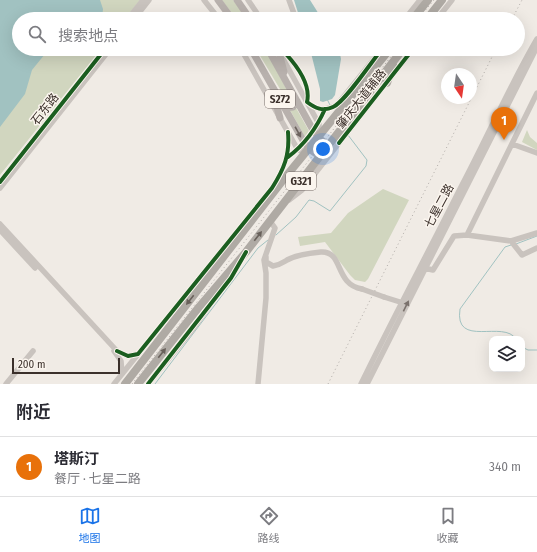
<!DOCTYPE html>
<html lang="zh">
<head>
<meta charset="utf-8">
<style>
  body { margin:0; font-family:"Fira Sans Condensed","Noto Sans SC",sans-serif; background:#f7f7f7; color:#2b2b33 }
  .controls { position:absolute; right:12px; bottom:12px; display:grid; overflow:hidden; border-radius:8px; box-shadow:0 4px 16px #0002 }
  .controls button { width:36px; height:36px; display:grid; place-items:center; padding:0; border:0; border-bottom:1px solid #e1e1e2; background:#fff; color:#2b2b33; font:20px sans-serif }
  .compass { position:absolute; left:441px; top:68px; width:36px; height:36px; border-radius:50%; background:#fff; box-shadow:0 4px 16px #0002; rotate:167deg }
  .scale { position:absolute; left:12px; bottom:10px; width:108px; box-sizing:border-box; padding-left:4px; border:2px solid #3b302b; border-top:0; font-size:11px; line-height:14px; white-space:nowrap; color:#3b302b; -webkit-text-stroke:3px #fbf5ee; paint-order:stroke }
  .you { position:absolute; left:323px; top:149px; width:14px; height:14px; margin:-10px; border:3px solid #fff; border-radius:50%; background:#1a73e8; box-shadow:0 0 0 6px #1a73e833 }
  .badge { display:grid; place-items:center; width:26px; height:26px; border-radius:50%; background:#1a73e8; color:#fff; font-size:13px; font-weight:700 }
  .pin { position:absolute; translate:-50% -33px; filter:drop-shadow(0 1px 2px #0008) }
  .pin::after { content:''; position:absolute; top:21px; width:14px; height:12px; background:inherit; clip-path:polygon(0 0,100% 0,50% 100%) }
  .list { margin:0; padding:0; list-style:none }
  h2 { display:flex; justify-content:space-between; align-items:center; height:52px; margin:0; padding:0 16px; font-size:17px }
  h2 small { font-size:13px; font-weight:400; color:#7c7c81 }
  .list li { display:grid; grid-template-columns:26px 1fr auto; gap:12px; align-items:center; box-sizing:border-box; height:60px; padding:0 16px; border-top:1px solid #e1e1e2 }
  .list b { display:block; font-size:15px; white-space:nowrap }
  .list p { margin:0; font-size:13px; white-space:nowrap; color:#7c7c81 }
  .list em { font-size:13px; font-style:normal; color:#7c7c81 }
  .icon { flex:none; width:22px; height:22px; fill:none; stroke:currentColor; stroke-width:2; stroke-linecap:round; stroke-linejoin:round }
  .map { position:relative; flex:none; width:537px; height:384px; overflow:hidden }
  .search { position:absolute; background:#fff; box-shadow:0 4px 16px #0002; left:12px; right:12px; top:12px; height:44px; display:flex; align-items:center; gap:10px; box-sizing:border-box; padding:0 14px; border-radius:22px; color:#7c7c81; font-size:15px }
  .sheet { height:112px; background:#fff }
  nav { display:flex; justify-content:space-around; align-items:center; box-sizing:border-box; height:56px; border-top:1px solid #e1e1e2; background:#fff; font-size:11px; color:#7c7c81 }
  nav a { display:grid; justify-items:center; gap:2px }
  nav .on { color:#1a73e8 }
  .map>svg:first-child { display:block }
  .green { fill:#d1d6bf }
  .water { fill:#a1c2c1 }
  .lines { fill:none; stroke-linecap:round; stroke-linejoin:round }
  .stream { stroke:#a1c2c1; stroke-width:1 }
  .minor { stroke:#c9c3be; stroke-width:5.5 }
  .major { stroke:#b8b1ad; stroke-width:7 }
  .highway { stroke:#afaaa4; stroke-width:8 }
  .rail { stroke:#b1aca8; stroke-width:1; stroke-dasharray:1 3; stroke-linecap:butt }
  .minor-bridge { stroke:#c9c3be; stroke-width:5.5 }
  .cycleway-casing { stroke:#fbf5ee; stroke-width:6 }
  .cycleway { stroke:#1b5e20; stroke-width:4 }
  .oneway { fill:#6d645f }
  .oneway2 { fill:#69615b }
  .oneway3 { fill:#7b726d }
  .labels { text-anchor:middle; stroke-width:3; stroke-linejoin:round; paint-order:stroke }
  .shield { fill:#fbf5ee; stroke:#756b66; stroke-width:1 }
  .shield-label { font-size:11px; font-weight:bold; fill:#3b302b }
  .street-label { font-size:12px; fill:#3b302b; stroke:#fbf5ee }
</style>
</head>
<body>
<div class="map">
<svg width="537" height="384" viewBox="0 0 537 384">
  <rect width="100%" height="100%" fill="#f0ebe5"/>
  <path class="green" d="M0,0H140L125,19H19V49H101L0,175Z
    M222,0H233L247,19H236Z
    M256,49H265L293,101L289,104Z
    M295,106L309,131L305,137L290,110Z
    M527,130L530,137L537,143V150L522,142Z
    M383,189L409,200L368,279L365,282L355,280L350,275L325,242L300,246L298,237L331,233L348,213Z"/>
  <path class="water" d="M0,0H100L103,9L102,19H19V49H52L45,54L32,70L25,94L0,127Z
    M294,0H310L322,19H300Z
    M310,49H339L341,59L335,95L332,99L323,102L320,101V89Z"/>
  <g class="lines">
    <path class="stream" d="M327,99L330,105
      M338,118L341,124
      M276,235L296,217L309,200L314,201L330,211L366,166L367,160L348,135
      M516,244L537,236
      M511,245L505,247L460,309C454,349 504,319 516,339
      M522,347L528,350H537
      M155,384L258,248L268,240"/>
    <path class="minor" d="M204,0L219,19
      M248,0L261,19
      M289,0L296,19
      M128,19L143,0
      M134,19L149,0
      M405,19L420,0
      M437,19L452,0
      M241,49L298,150L302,151L309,149
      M305,49V51
      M282,57L319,124V135
      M283,59L288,49
      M309,104C320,112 328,109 339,104
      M337,105L382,49
      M512,144L537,153
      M0,182L48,121
      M0,188L110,49
      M289,200L302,190L413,49
      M0,224L117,351L128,356L138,354
      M0,230L35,268
      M467,235L537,93
      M511,241L522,255L537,248
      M266,257V262L273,266C280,265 282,263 287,260C296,255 311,253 321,252C344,251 334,284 362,289
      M424,268L433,270L454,236L467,235L511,241L537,233
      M384,297L400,302
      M114,351L121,361L122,374
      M6,384L33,351
      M114,384L272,188C284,169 290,155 288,132
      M148,384L193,329L238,266
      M258,384L266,298V273L264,260L275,228L270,221
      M361,384C393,318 428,253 461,187C487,138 509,87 537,39
      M367,384L537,47"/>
    <path class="major" d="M218,0L232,19
      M237,0L250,19
      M251,49L304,142L309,149L319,156
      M268,49L313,130L319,138L328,145
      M278,49L284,72
      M273,93L280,118
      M285,108L293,107L297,101"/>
    <path class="highway" d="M413,19L428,0
      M427,19L442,0
      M387,83L393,65
      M125,384L283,180L390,49
      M138,384L199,307L246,252L403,49"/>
    <path class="rail" d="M418,19L434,0
      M512,19L522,0
      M132,384L397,49
      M328,384L496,49"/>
    <path class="minor-bridge" d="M362,289L384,297"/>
    <g class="cycleway-casing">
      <path id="cycleway" d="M286,54C297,66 311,85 307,102C315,108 323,112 333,107C345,102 372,61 382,49
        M339,143L413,49
        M288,157C304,145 317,127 325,109
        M0,182L105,49
        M117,351L128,356L138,354L272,188C284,169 290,155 288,132
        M148,384L231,278L246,252"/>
    </g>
    <use href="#cycleway" class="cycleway"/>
  </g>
  <defs><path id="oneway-solid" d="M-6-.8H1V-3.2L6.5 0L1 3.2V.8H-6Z"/></defs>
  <use class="oneway" href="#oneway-solid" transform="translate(298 132) rotate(61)"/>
  <g class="oneway2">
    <use href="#oneway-solid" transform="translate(258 236) rotate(-52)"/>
    <use href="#oneway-solid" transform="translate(190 300) rotate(128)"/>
    <use href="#oneway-solid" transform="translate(162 353) rotate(-52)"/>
  </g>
  <use class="oneway3" href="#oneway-solid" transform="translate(406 306) rotate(-64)"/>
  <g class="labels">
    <g class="shield">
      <rect x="265" y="90" width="30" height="18" rx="3"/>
      <rect x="286" y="172" width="30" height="18" rx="3"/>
    </g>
    <g class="shield-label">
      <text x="280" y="103">S272</text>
      <text x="301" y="185">G321</text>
    </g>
    <g class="street-label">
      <text transform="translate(361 99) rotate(-52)" y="4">肇庆大道辅路</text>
      <text transform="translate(45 109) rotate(-52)" y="4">石东路</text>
      <text transform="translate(439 206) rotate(-62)" y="4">七星二路</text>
    </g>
  </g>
</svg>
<div class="controls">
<button><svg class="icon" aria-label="layers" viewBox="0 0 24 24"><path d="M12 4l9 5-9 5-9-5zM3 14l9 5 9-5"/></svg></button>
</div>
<svg class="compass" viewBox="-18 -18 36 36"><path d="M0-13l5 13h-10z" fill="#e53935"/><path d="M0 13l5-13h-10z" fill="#7c7c81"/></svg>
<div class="scale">200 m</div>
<div class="you"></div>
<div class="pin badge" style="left:504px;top:140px;background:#e8710a">1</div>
<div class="search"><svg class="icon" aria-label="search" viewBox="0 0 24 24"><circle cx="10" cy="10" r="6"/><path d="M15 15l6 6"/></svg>搜索地点</div>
</div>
<section class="sheet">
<h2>附近<small></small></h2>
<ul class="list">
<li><span class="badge" style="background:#e8710a">1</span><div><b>塔斯汀</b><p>餐厅 · 七星二路</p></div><em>340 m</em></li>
</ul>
</section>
<nav>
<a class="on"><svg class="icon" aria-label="map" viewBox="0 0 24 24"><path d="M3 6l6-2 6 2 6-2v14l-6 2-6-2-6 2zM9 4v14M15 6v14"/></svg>地图</a>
<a><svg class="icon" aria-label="directions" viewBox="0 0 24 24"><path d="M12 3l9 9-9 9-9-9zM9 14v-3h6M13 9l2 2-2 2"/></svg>路线</a>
<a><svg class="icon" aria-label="saved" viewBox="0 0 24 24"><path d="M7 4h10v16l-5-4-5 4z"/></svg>收藏</a>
</nav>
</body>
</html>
